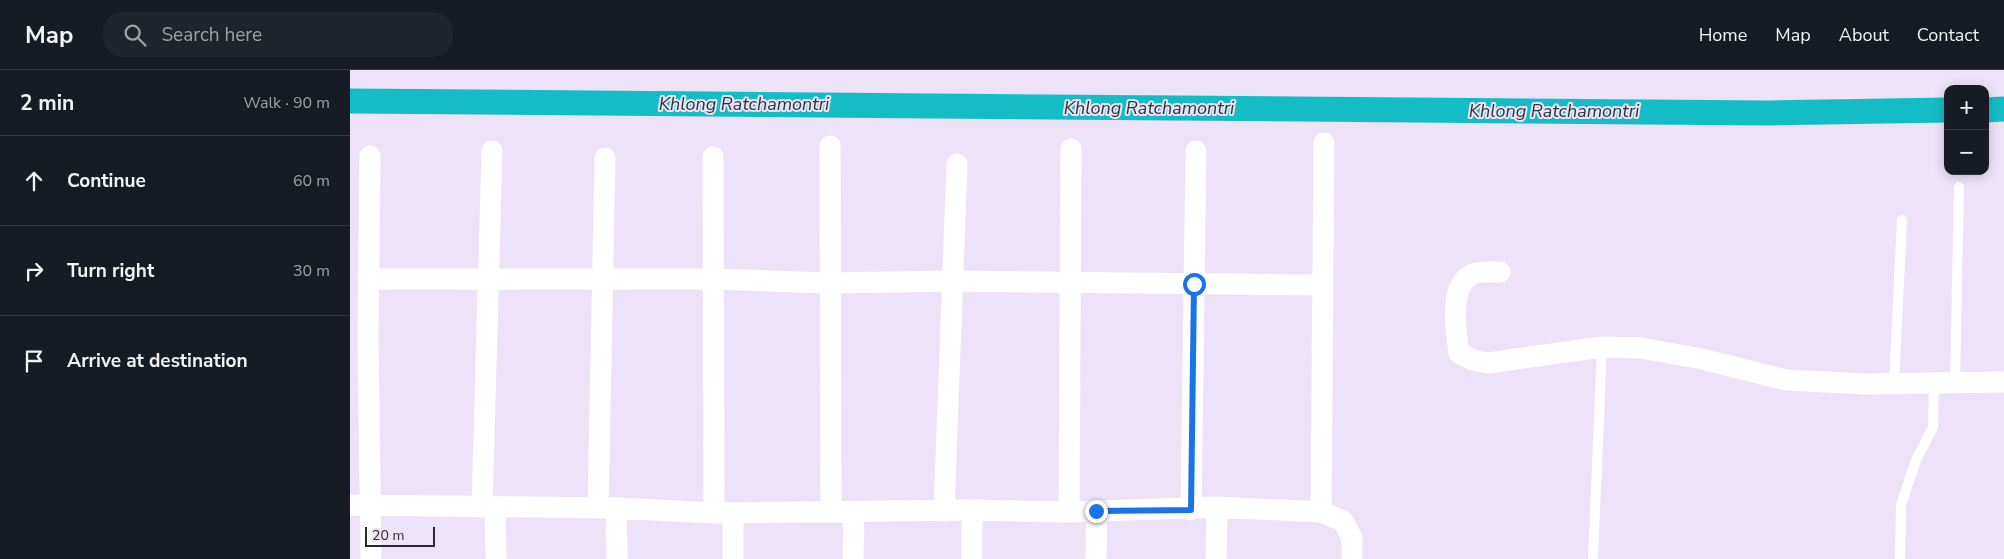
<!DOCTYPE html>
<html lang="en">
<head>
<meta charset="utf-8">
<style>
  body { margin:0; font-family:"Nunito Sans",sans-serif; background:#20242c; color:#f1f3f6 }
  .controls { position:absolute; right:15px; top:15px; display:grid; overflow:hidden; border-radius:10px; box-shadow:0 2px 12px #0003 }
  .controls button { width:45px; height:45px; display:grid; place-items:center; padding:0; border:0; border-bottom:1px solid #363941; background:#171b24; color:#f1f3f6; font:25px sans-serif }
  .scale { position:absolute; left:15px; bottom:12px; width:70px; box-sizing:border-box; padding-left:5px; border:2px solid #2b272f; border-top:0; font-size:14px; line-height:18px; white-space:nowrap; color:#2b272f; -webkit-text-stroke:4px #eee2f8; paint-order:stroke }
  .stop { position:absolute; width:15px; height:15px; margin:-11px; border:4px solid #1a73e8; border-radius:50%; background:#fff }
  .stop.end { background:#1a73e8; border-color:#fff; box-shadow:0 1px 5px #0008 }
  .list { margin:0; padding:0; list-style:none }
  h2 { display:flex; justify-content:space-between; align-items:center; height:65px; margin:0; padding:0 20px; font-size:21px }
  h2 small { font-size:16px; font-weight:400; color:#9ea1a6 }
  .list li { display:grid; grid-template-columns:32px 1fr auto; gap:15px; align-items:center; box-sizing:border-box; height:90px; padding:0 20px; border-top:1px solid #363941 }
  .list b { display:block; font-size:19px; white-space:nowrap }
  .list em { font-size:16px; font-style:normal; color:#9ea1a6 }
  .icon { flex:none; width:28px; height:28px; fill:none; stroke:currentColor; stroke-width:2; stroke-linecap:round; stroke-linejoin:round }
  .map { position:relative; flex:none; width:1654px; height:489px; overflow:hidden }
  header { display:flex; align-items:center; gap:30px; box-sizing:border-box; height:70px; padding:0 25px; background:#171b24; border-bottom:1px solid #363941 }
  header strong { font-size:24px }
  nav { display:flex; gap:28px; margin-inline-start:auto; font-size:18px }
  .search { width:350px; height:45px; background:#20242c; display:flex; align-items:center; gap:12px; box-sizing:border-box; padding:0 18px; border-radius:20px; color:#9ea1a6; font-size:19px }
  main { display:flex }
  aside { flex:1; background:#171b24 }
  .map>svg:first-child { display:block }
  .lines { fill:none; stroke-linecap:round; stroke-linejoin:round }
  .canal { stroke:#14bcc5; stroke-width:25 }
  .service { stroke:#fff; stroke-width:10 }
  .minor { stroke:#fff; stroke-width:21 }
  .route { stroke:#1a73e8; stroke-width:6 }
  .labels { text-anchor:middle; stroke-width:4; stroke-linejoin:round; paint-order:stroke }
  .water-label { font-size:18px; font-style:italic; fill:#1f3739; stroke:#eee2f8 }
</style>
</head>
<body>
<header>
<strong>Map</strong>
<div class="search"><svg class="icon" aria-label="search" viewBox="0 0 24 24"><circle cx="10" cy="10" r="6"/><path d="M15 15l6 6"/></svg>Search here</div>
<nav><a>Home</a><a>Map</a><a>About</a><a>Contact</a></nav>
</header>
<main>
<aside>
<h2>2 min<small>Walk · 90 m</small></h2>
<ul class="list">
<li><svg class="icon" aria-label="ahead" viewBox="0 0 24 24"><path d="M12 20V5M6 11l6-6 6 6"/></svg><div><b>Continue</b></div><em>60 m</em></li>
<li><svg class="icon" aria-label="right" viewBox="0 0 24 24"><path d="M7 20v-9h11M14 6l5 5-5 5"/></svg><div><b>Turn right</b></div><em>30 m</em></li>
<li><svg class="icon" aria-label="arrive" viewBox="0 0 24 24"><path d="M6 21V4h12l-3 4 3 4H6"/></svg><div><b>Arrive at destination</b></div></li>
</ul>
</aside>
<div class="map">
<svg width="1654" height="489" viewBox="0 0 1654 489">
  <rect width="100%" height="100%" fill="#eee2f8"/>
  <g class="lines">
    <path class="canal" d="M0,31L1419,43L1598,40
      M1635,40L1654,39"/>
    <path class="service" d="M1605,312L1609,117
      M1544,313L1552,150
      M1243,489L1252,277
      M1550,489L1551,435L1566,390L1583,357L1584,312"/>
    <path class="minor" d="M480,76L481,442
      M20,86L18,268L21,489
      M363,87L364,443
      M1150,202C1142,202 1130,201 1123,204C1098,214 1106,262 1109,283L1123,290L1138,293L1252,277L1291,278L1352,289L1436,310L1515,314L1654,312
      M18,209H363L481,213L602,211L973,215
      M0,435L266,438L364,443L622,440L719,442L867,437L971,442L993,451L1002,468V489
      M132,437L142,81
      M145,437L146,489
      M248,438L255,88
      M266,438L267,489
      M622,440V489
      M841,440L846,81
      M594,441L607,94
      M719,442L721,79
      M971,442L974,73
      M383,443V489
      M503,489L504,442
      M746,489L747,441
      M866,489L867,437"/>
  </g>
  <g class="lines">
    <path class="route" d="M746,441L841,440L844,214"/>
  </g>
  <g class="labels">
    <g class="water-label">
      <text x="394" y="40">Khlong Ratchamontri</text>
      <text x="799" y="44">Khlong Ratchamontri</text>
      <text x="1204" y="47">Khlong Ratchamontri</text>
    </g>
  </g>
</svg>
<div class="controls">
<button>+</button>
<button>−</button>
</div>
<div class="scale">20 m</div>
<div class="stop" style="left:844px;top:214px"></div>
<div class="stop end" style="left:746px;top:441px"></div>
</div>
</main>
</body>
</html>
